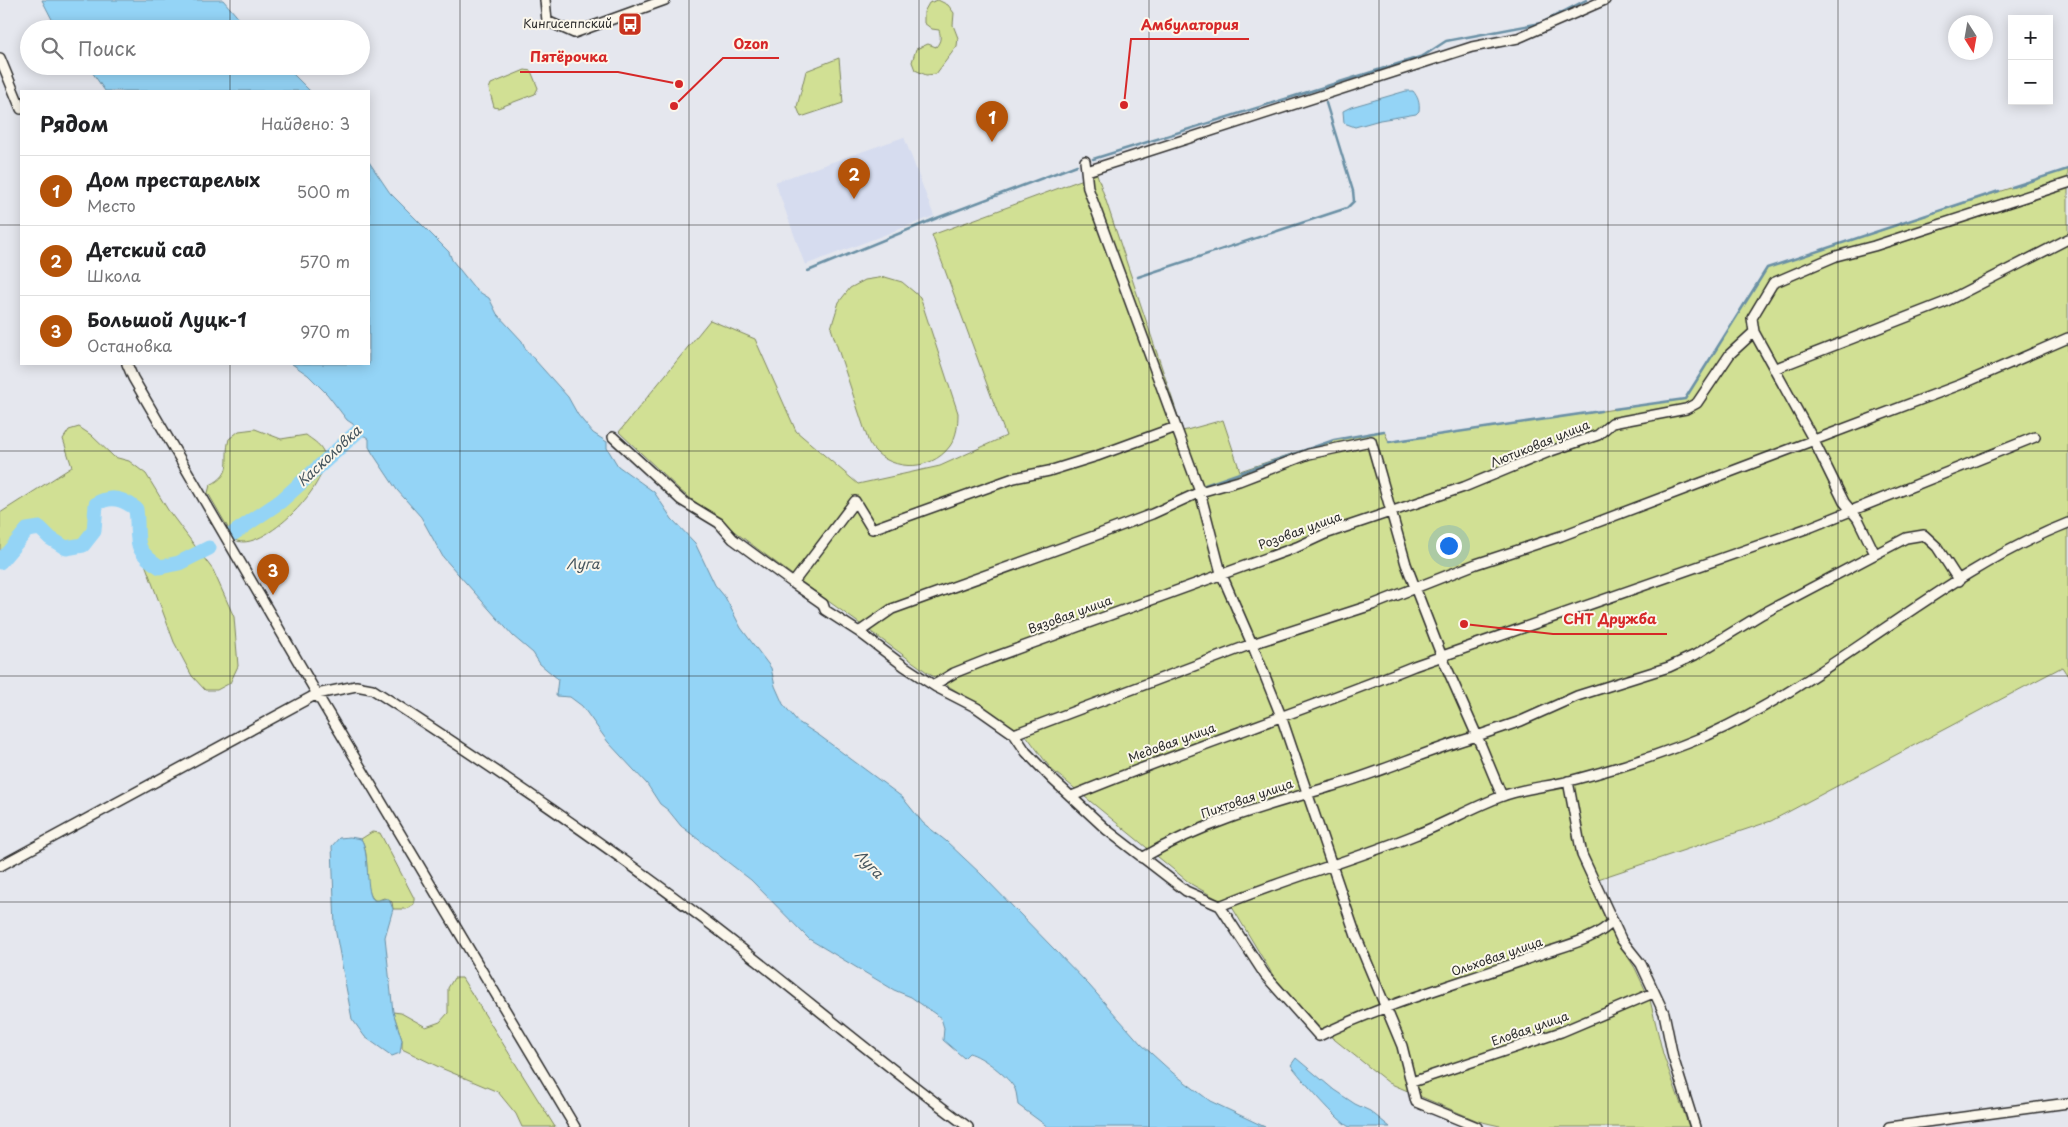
<!DOCTYPE html>
<html lang="ru">
<head>
<meta charset="utf-8">
<style>
  body { margin:0; font-family:"Playpen Sans",sans-serif; background:#f2f2f2; color:#202124 }
  .controls { position:absolute; right:15px; top:15px; display:grid; overflow:hidden; border-radius:0px; box-shadow:0 2px 12px #0003 }
  .controls button { width:45px; height:45px; display:grid; place-items:center; padding:0; border:0; border-bottom:1px solid #e0e0e0; background:#fff; color:#202124; font:25px sans-serif }
  .compass { position:absolute; left:1948px; top:15px; width:45px; height:45px; border-radius:50%; background:#fff; box-shadow:0 2px 12px #0003; rotate:169deg }
  .you { position:absolute; left:1448px; top:545px; width:18px; height:18px; margin:-12px; border:4px solid #fff; border-radius:50%; background:#1a73e8; box-shadow:0 0 0 8px #1a73e833 }
  .badge { display:grid; place-items:center; width:32px; height:32px; border-radius:50%; background:#b45309; color:#fff; font-size:16px; font-weight:700 }
  .pin { position:absolute; translate:-50% -41px; filter:drop-shadow(0 1px 2px #0008) }
  .pin::after { content:''; position:absolute; top:26px; width:18px; height:15px; background:inherit; clip-path:polygon(0 0,100% 0,50% 100%) }
  .list { margin:0; padding:0; list-style:none }
  h2 { display:flex; justify-content:space-between; align-items:center; height:65px; margin:0; padding:0 20px; font-size:21px }
  h2 small { font-size:16px; font-weight:400; color:#757577 }
  .list li { display:grid; grid-template-columns:32px 1fr auto; gap:15px; align-items:center; box-sizing:border-box; height:70px; padding:0 20px; border-top:1px solid #e0e0e0 }
  .list b { display:block; font-size:19px; white-space:nowrap }
  .list p { margin:0; font-size:16px; white-space:nowrap; color:#757577 }
  .list em { font-size:16px; font-style:normal; color:#757577 }
  .icon { flex:none; width:28px; height:28px; fill:none; stroke:currentColor; stroke-width:2; stroke-linecap:round; stroke-linejoin:round }
  .map { position:relative; flex:none; width:2068px; height:1127px; overflow:hidden }
  .search { position:absolute; background:#fff; box-shadow:0 2px 12px #0003; left:20px; top:20px; width:350px; height:55px; display:flex; align-items:center; gap:12px; box-sizing:border-box; padding:0 18px; border-radius:28px; color:#757577; font-size:19px }
  .panel { position:absolute; background:#fff; box-shadow:0 2px 12px #0003; left:20px; top:90px; width:350px; height:275px; border-radius:0px }
  .map>svg:first-child { display:block }
  .built { fill:#d6dcef }
  .green { fill:#d1e094; stroke:#7e8660 }
  .water { fill:#94d4f6; stroke:#6a90a5 }
  .lines { fill:none; stroke-linecap:round; stroke-linejoin:round }
  .stream { stroke:#6a90a5; stroke-width:2.5 }
  .river { stroke:#94d4f6; stroke-width:15 }
  .minor-casing { stroke:#2b2b2b; stroke-width:12 }
  .minor { stroke:#fbf7ec; stroke-width:9 }
  .grid { fill:none; stroke:#2b2b2b; stroke-width:1; stroke-opacity:0.55 }
  .labels { text-anchor:middle; stroke-width:4; stroke-linejoin:round; paint-order:stroke }
  .poi-label { font-size:12px; fill:#2b2b2b; stroke:#fbf7ec; text-anchor:end }
  .street-label { font-size:12px; fill:#2b2b2b; stroke:#fbf7ec }
  .water-label { font-size:14px; font-style:italic; fill:#45555e; stroke:#fbf7ec }
  .leader { fill:none; stroke:#d62828; stroke-width:2 }
  .callout-dot { fill:#d62828; stroke:#fbf7ec; stroke-width:2 }
  .callout-label { font-size:14px; text-anchor:middle; font-weight:bold; fill:#d62828; stroke:#fbf7ec; stroke-width:4; stroke-linejoin:round; paint-order:stroke }
</style>
</head>
<body>
<div class="map">
<svg width="2068" height="1127" viewBox="0 0 2068 1127">
  <rect width="100%" height="100%" fill="#e5e7ee"/>
  <filter id="ink" filterUnits="userSpaceOnUse"><feTurbulence type="fractalNoise" baseFrequency=".02" numOctaves="2"/><feDisplacementMap in="SourceGraphic" scale="10" xChannelSelector="R" yChannelSelector="G"/><feConvolveMatrix kernelMatrix="1 2 1 2 8 2 1 2 1" color-interpolation-filters="sRGB"/></filter>
  <g filter="url(#ink)">
    <path class="built" d="M904,137L934,216L805,265L775,182Z"/>
    <path class="green" d="M938,0L948,5L954,13L953,25L958,38L957,46L936,74L926,75L915,70L912,62L916,49L928,44L936,47C941,41 941,37 939,30L932,29L924,23V12L929,3Z
      M839,58L843,103L801,117L797,107L806,71Z
      M525,70L531,71L538,88L535,94L498,108L494,107L489,89L491,84Z
      M2068,169V676L2062,667L1771,821L1589,882L1611,931L1635,968L1650,1000L1663,1054L1689,1127H1504L1478,1121L1389,1083L1320,1028L1274,977L1232,907L1191,884L1051,769L1026,735L931,675L799,580L682,492L619,432L710,320L755,339L796,431L858,484L940,466L1006,436L932,235L1097,174L1183,431L1223,420L1240,471L1334,440L1384,431L1389,442L1685,399L1767,268Z
      M885,277L902,282L920,297L958,413C958,424 957,436 950,446C930,474 885,471 869,443L831,328L839,302L850,288L865,280Z
      M79,427L91,435L114,457L129,461L146,474L168,510L213,570L234,617L238,666L230,683L217,690H205L192,676L174,642L138,545L136,509C124,498 110,495 96,504L94,531L83,545L66,548L50,538L40,528L27,530L0,562V513L72,467L63,439L69,430Z
      M255,429L281,439L306,435C312,440 319,443 323,451C336,481 261,555 235,540L208,493L210,485C235,473 223,461 229,439L239,431Z
      M372,832L380,833L414,898V904L406,909H393L392,902L384,898L376,901C361,892 372,855 361,839Z
      M454,978H462L555,1127H522L516,1114L498,1092L441,1068L402,1049V1040L393,1012L401,1013L426,1027L440,1022L448,1013V988Z"/>
    <path class="water" d="M42,0H223L248,29H57Z
      M88,66H285L310,91H105Z
      M1406,91H1413C1418,97 1420,103 1419,111L1416,114L1380,120L1355,127L1344,123L1343,111L1351,107Z
      M369,162L390,193L449,252L452,260L476,290L489,298L497,314L522,341L526,350L568,397L578,415L593,433L607,442V448L618,466L654,492L672,519L695,543L715,585L725,597L741,628L771,668L775,686L783,704L798,722L820,736L902,797L923,823L946,841L982,875L1089,985L1141,1044L1173,1073L1210,1101L1265,1127H1048L1018,1105C1017,1100 1017,1094 1015,1089C1009,1077 982,1056 969,1053L964,1058L943,1040L944,1028L941,1018L911,997L894,990L809,939L751,880L681,826L668,810L660,804L647,784L608,742L582,706L570,697L556,696L558,679L540,664L533,653L513,636L443,557L421,517L397,490L373,454L369,447V439L365,436H353L355,428L353,424L347,420L327,394L308,375L292,364H369Z
      M350,837L361,839C370,851 365,896 374,900C378,901 384,898 389,899L393,909L385,937L393,1012L402,1040L400,1053L392,1056L365,1037L352,1019L335,928L332,846L339,838Z
      M1296,1058L1334,1090L1355,1104L1370,1111L1390,1127C1378,1127 1363,1127 1350,1127C1341,1125 1298,1075 1291,1065Z"/>
    <g class="lines">
      <path class="stream" d="M1093,159L1423,56L1446,41L1541,23L1586,0
        M2012,187L2068,169
        M808,271L937,218L1077,165
        M1138,277L1347,208L1354,201L1353,191L1326,103
        M1614,409L1685,399L1767,268L1999,191
        M1389,442L1601,411
        M1205,485L1334,440L1384,431"/>
      <path class="river" d="M234,533L281,501L367,423
        M0,562L27,530L40,528L50,538L66,548L83,545L94,531L96,504C110,495 123,498 136,509C140,540 130,548 160,567L179,563L209,548"/>
      <g class="minor-casing">
        <path id="minor" d="M545,0L547,21L574,33L665,0
          M0,58L21,109
          M1085,161L1088,188L1200,492L1221,573L1252,644L1281,716L1356,936L1402,1046L1416,1102L1477,1127
          M1087,171L1472,47L1518,38L1605,0
          M127,364L133,378L317,694L575,1127
          M1774,369L1943,303L2068,239
          M613,437L681,500L719,523L733,539L793,583
          M1875,554L1858,519L1844,502L1813,439L1754,332L1752,318L1773,283L1836,256L1874,246L2068,183
          M859,632L904,666L936,687L977,708L1014,734L1252,644L1372,605L1476,564L1561,536L1962,384L2068,338
          M934,685L954,673L989,659L1297,547L1325,534L1464,487L1551,451L1598,435L1612,423L1686,409L1697,403L1730,354L1754,332
          M1014,734L1026,752L1052,779L1107,830L1186,891L1220,906L1265,975L1319,1036C1390,1001 1468,981 1541,954C1564,946 1597,939 1613,921
          M1568,781L1582,855L1621,939L1641,964L1664,1013L1673,1057L1695,1127
          M1072,796C1185,749 1301,712 1414,666L1811,527L2035,437
          M1502,796L1477,736L1521,721L1577,696L1669,667L1695,655L1762,614L1906,538L1924,535L1937,547L1959,581
          M1142,858C1202,823 1267,805 1333,786C1382,772 1428,750 1477,736L1442,657L1406,564L1371,441L1309,454L1239,481L1200,492L1152,514L1094,536L892,609L859,632L825,610L823,604L793,583L855,501L872,529L1014,478L1049,471L1097,456L1176,427
          M0,866L317,694L356,686L372,689C487,763 601,841 710,924C797,991 880,1062 968,1127
          M1220,906C1284,879 1351,861 1415,835C1444,824 1471,808 1500,797C1522,788 1547,787 1569,781C1616,769 1663,754 1708,735C1835,678 1938,574 2068,523
          M1412,1082L1561,1032L1653,993
          M1889,1127L2068,1103"/>
      </g>
      <use href="#minor" class="minor"/>
    </g>
  </g>
  <path class="grid" d="M230,0V29M460,0V1127M689,0V1127M919,0V1127M1149,0V1127M1379,0V1127M1608,0V1127M1838,0V1127M230,66V91M0,225H21M369,225H2068M230,364V1127M0,451H2068M0,676H2068M0,902H2068"/>
  <defs>
    <g id="bus-square" transform="scale(1.25)"><rect x="-9" y="-9" width="18" height="18" rx="4" fill="#c8321e" stroke="#fbf7ec"/><path d="M-5-6H5V4H4V6H2V4H-2V6H-4V4H-5ZM-3.5-4V0h7V-4ZM-3.5 1.2v1.5H-2V1.2ZM2 1.2v1.5H3.5V1.2Z" fill="#fff"/></g>
  </defs>
  <g fill-rule="evenodd">
    <use href="#bus-square" x="630" y="24"/>
  </g>
  <g class="labels">
    <g class="poi-label">
      <text x="612" y="28">Кингисеппский</text>
    </g>
    <g class="street-label">
      <text transform="translate(1540 444) rotate(-22)" y="4">Лютиковая улица</text>
      <text transform="translate(1300 531) rotate(-20)" y="4">Розовая улица</text>
      <text transform="translate(1070 615) rotate(-20)" y="4">Вязовая улица</text>
      <text transform="translate(1172 743) rotate(-20)" y="4">Медовая улица</text>
      <text transform="translate(1247 799) rotate(-19)" y="4">Пихтовая улица</text>
      <text transform="translate(1497 957) rotate(-19)" y="4">Ольховая улица</text>
      <text transform="translate(1530 1029) rotate(-19)" y="4">Еловая улица</text>
    </g>
    <g class="water-label">
      <text transform="translate(329 456) rotate(-43)" y="5">Касколовка</text>
      <text x="583" y="569">Луга</text>
      <text transform="translate(869 864) rotate(46)" y="5">Луга</text>
    </g>
  </g>
  <path class="leader" d="M1124 105L1131 39H1249M674 106L723 58H779M679 84L618 72H520M1464 624L1553 634H1667"/>
  <g class="callout-dot">
    <circle cx="1124" cy="105" r="5"/>
    <circle cx="674" cy="106" r="5"/>
    <circle cx="679" cy="84" r="5"/>
    <circle cx="1464" cy="624" r="5"/>
  </g>
  <g class="callout-label">
    <text x="1190" y="30">Амбулатория</text>
    <text x="751" y="49">Ozon</text>
    <text x="569" y="62">Пятёрочка</text>
    <text x="1610" y="624">СНТ Дружба</text>
  </g>
</svg>
<div class="controls">
<button>+</button>
<button>−</button>
</div>
<svg class="compass" viewBox="-18 -18 36 36"><path d="M0-13l5 13h-10z" fill="#e53935"/><path d="M0 13l5-13h-10z" fill="#757577"/></svg>
<div class="you"></div>
<div class="pin badge" style="left:992px;top:142px">1</div>
<div class="pin badge" style="left:854px;top:199px">2</div>
<div class="pin badge" style="left:273px;top:595px">3</div>
<div class="search"><svg class="icon" aria-label="search" viewBox="0 0 24 24"><circle cx="10" cy="10" r="6"/><path d="M15 15l6 6"/></svg>Поиск</div>
<section class="panel">
<h2>Рядом<small>Найдено: 3</small></h2>
<ul class="list">
<li><span class="badge">1</span><div><b>Дом престарелых</b><p>Место</p></div><em>500 m</em></li>
<li><span class="badge">2</span><div><b>Детский сад</b><p>Школа</p></div><em>570 m</em></li>
<li><span class="badge">3</span><div><b>Большой Луцк-1</b><p>Остановка</p></div><em>970 m</em></li>
</ul>
</section>
</div>
</body>
</html>
